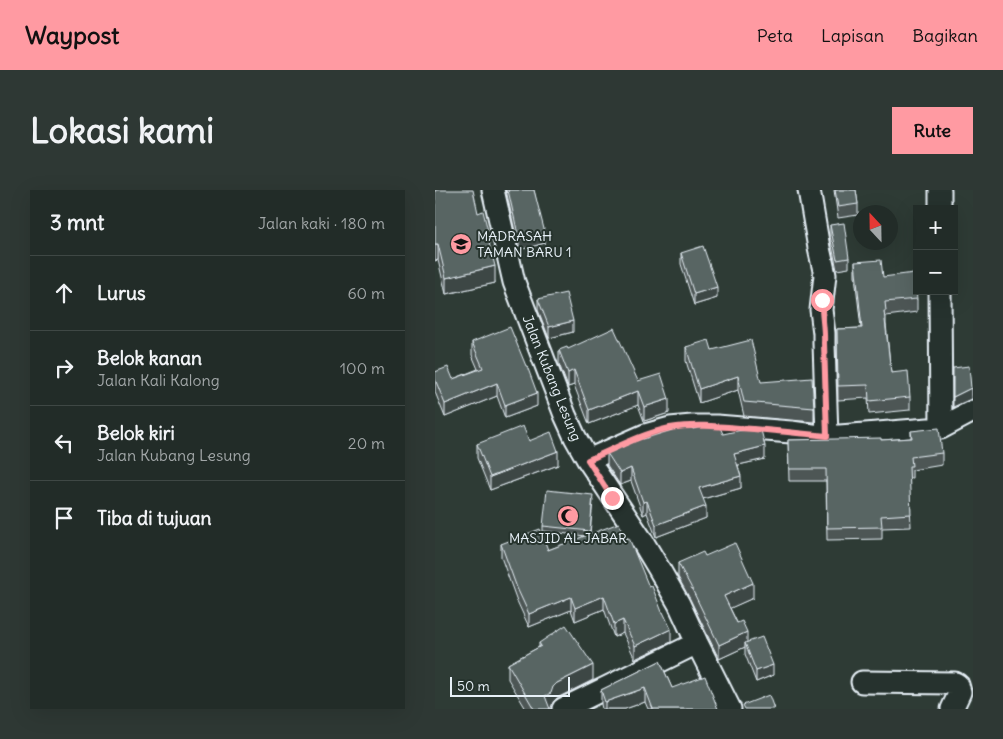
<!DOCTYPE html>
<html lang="id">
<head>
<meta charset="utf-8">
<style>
  body { margin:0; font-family:Delius,sans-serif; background:#2e3834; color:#f1f3f6 }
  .controls { position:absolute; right:15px; top:15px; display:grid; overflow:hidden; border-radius:0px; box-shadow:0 5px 20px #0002 }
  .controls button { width:45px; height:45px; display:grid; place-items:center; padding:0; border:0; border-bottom:1px solid #3f4845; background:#222c28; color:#f1f3f6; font:25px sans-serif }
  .compass { position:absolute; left:418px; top:15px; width:45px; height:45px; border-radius:50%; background:#222c28; box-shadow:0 5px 20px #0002; rotate:338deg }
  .scale { position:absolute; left:15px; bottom:12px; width:120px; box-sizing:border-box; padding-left:5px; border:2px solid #e8f1f8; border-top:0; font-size:14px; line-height:18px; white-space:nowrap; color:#e8f1f8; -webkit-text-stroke:4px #26332d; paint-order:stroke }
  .stop { position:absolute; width:15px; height:15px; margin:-11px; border:4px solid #ff9aa2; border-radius:50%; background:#fff }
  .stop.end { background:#ff9aa2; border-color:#fff; box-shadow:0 1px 5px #0008 }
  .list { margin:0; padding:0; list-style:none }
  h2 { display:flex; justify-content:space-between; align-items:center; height:65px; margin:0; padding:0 20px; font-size:21px }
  h2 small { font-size:16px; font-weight:400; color:#a2a7a8 }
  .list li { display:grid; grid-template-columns:32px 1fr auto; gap:15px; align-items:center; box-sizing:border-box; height:75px; padding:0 20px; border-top:1px solid #3f4845 }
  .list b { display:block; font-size:19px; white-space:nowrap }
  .list p { margin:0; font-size:16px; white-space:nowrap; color:#a2a7a8 }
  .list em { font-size:16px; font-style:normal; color:#a2a7a8 }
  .icon { flex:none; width:28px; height:28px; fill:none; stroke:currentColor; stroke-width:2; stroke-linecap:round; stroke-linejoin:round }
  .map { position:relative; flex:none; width:538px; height:519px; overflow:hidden; border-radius:0px }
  header { display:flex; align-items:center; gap:30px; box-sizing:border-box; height:70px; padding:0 25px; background:#ff9aa2; color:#111 }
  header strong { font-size:24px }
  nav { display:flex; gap:28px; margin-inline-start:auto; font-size:18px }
  .intro { display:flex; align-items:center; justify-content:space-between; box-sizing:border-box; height:120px; padding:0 30px }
  h1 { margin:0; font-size:35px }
  .button { padding:12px 22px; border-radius:0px; background:#ff9aa2; color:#111; font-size:18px; font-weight:700 }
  main { display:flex; gap:30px; padding:0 30px }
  aside { flex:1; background:#222c28; border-radius:0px; box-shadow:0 5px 20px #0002 }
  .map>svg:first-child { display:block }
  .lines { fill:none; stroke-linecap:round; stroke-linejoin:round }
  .minor-casing { stroke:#e8f1f8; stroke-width:25 }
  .minor { stroke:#26332d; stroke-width:21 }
  .wall { fill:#4d5755; stroke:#e8f1f8 }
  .shaded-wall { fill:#3e4745; stroke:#e8f1f8 }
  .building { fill:#596563; stroke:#e8f1f8 }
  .route { stroke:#ff9aa2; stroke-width:6 }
  .labels { text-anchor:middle; stroke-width:4; stroke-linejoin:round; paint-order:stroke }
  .poi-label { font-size:14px; fill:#e8f1f8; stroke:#26332d; text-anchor:start }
  .street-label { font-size:14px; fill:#e8f1f8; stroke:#26332d }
</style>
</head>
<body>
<header>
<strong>Waypost</strong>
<nav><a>Peta</a><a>Lapisan</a><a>Bagikan</a></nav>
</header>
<div class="intro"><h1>Lokasi kami</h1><a class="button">Rute</a></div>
<main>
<aside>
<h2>3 mnt<small>Jalan kaki · 180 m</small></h2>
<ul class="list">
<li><svg class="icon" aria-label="ahead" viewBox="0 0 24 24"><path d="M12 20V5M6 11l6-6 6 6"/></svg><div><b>Lurus</b></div><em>60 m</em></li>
<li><svg class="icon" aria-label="right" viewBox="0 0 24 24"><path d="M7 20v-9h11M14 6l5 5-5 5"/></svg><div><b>Belok kanan</b><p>Jalan Kali Kalong</p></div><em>100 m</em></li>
<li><svg class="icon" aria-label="left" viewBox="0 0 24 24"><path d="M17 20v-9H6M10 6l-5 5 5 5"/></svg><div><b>Belok kiri</b><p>Jalan Kubang Lesung</p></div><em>20 m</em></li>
<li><svg class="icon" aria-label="arrive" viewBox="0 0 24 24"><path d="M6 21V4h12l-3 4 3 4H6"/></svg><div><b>Tiba di tujuan</b></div></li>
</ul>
</aside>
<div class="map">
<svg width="538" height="519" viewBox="0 0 538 519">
  <rect width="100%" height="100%" fill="#2e3b35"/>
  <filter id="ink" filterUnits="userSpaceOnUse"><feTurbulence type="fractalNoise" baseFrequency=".02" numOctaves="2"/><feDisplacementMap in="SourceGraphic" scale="10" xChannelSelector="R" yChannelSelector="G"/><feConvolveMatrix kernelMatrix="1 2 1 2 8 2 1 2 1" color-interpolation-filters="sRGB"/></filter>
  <g filter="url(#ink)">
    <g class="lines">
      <g class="minor-casing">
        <path id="minor" d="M58,0L79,92L130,225L140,247L153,270L206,349L224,379L244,414L262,453L295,519
          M374,0L384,58L390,85L386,120L389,143V153L392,247
          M505,19V0
          M505,101L506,238
          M153,270L210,245L235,238L257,236H282L356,242L392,247L506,238L538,221
          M427,492L520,493L523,495L525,502L517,519
          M128,519L262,453"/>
      </g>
      <use href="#minor" class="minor"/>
    </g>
    <path class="wall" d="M0,0L43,23L53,49L60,93L11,104L3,70Z
      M71,0H99L110,53L84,60Z
      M399,0H421L423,14V25L403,28Z
      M395,35L414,68V78L402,80L395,46Z
      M246,63L282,108L259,115L246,74Z
      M420,72L448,87L482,109V122L451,126V134L456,183L475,207V220L434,224L433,208L403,210L402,139L426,138L420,86Z
      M103,109L138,142L114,148L103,120Z
      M37,152L102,216L70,228L62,206L10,227L0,202V182L18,189L43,179L37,165Z
      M251,157L277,160L326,192L379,218V232L309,226L303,200L264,213L251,171Z
      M133,159L203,191L234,223L209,231L203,215L154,234L139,195L133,197L124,174V160Z
      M258,239L288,244L330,269L303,275L306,298L268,309L271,328L221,347L212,323L208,325L196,291L185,295L172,275V263L208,249Z
      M476,241L507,263V275L477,280V288H474L476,337L447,338V349L392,350L391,291H354L353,250H446L476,248Z
      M42,254L123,275L55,300L42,268Z
      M158,310L155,344L190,349L236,452L200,469L188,443L179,447L169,419L140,431L136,420L94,437L82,411L66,367V354L113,360L150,346L108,341V336Z
      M270,366L318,408L295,418L312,453L338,485L321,492L310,464V457L284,469L255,409L243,387V373Z
      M104,453L158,490L122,508L118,512L115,518V519H91L73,489V474L104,457Z
      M225,471L237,498L283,519H213L210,512L190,519H167L166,514V500Z"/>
    <path class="shaded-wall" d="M110,43V53L84,60V49Z
      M0,54H3V70L0,71Z
      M60,76V93L11,104V88Z
      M282,97V108L259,115V104Z
      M138,131V142L114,148V137Z
      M139,180V195L133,197V183Z
      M303,186V200L264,213V199Z
      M62,193V206L10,227V214Z
      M536,198V209L518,217V207Z
      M203,201V215L154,234V220Z
      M102,203V216L70,228V215Z
      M234,209V223L209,231V217Z
      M330,256V269L299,276V264Z
      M123,261V275L55,300V287Z
      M196,278V291L185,295V283Z
      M306,286V298L264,310V298Z
      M212,311V323L208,325V312Z
      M271,316V328L221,347V335Z
      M318,393V408L289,421V406Z
      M169,406V419L140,431V418Z
      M136,407V420L94,437V424Z
      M188,430V443L179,447V434Z
      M236,439V452L200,469V456Z
      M312,442V457L310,453V457L284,469V455Z
      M158,475V490L122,508L118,512L116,518L113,519L110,506L118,497L122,493Z
      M338,475V485L321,492V481Z
      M210,498V512L190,519H170V512Z"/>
    <path class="building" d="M0,0H38L43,23L48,21L53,41H51L60,76L11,88L3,54H0Z
      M73,0H99L110,43L84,49Z
      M400,0H421L423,14L403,17Z
      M409,33L414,68L402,70L395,35Z
      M268,56L282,97L259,104L246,63Z
      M446,70L448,87L479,83L482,109L450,112L451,121H449L456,183L473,181L475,207L434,211L433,195L403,196L402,139L427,138L420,72Z
      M131,103L138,131L114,137L103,109Z
      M75,137L91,176H92L102,203L70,215L62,193L10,214L0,189V182L13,177L18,189L48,178L37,152Z
      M179,138L203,191L226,184L234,209L209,217L203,201L154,220L139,180L133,183L124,160L132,157L133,159Z
      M274,150L277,160L316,150L326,192L377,188L379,218L309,212L303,186L264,199L251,157Z
      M534,176L536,198L518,207V178Z
      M88,236L94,251L116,242L123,261L55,287L42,254Z
      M257,236L258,239L267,236L285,237L288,244L311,239L326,240L330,256L299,264L306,286L264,298L271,316L221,335L212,311L208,312L196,278L185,283L172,263L207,248L208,249L243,238Z
      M504,238L507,263L476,267L477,276H474L476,324L446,326L447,337L392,338L391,279H354L353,250L446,248V250L477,248L476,241Z
      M112,300L158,305L155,341L108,336Z
      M184,333L190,349L194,348L214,397L217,396L227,422H228L236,439L200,456L188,430L179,434L169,406L140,418L136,407L94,424L82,398L66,354L105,339L113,360Z
      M300,353L318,393L289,406L302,433L307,431L312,442L284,455L255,395L243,373L268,362L270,366Z
      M131,435L158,475L122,493L118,497L116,503L110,506L115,519H99L73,474L106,456L104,453Z
      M327,447L338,475L321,481L310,453Z
      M225,471L237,498L270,486L283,519H218L210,498L170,512L166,500Z
      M334,505L339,519H310L308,515Z"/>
  </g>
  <g class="lines" filter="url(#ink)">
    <path class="route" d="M177,308L153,270C179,259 206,244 235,238C258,234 281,236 304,238C334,240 363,243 392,246L389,153C390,138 386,124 387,110"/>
  </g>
  <defs>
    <g id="school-disc" transform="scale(1.125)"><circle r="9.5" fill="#ff9aa2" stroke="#26332d"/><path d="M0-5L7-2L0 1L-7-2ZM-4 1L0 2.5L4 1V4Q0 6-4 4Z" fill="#111"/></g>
    <g id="mosque-disc" transform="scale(1.125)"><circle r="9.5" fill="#ff9aa2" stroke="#26332d"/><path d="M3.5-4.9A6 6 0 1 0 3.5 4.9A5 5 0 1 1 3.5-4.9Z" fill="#111"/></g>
  </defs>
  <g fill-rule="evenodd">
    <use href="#school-disc" x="26" y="54"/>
    <use href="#mosque-disc" x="133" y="326"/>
  </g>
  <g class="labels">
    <g class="poi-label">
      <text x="42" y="51">MADRASAH<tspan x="42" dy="16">TAMAN BARU 1</tspan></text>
      <text x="133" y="353" text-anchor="middle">MASJID AL JABAR</text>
    </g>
    <g class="street-label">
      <text transform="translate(117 188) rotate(68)" y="5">Jalan Kubang Lesung</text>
    </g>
  </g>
</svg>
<div class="controls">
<button>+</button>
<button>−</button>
</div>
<svg class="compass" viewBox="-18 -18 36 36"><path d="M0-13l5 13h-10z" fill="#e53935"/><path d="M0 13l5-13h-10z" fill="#a2a7a8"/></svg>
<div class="scale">50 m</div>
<div class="stop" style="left:387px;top:110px"></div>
<div class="stop end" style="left:177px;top:308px"></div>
</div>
</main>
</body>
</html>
